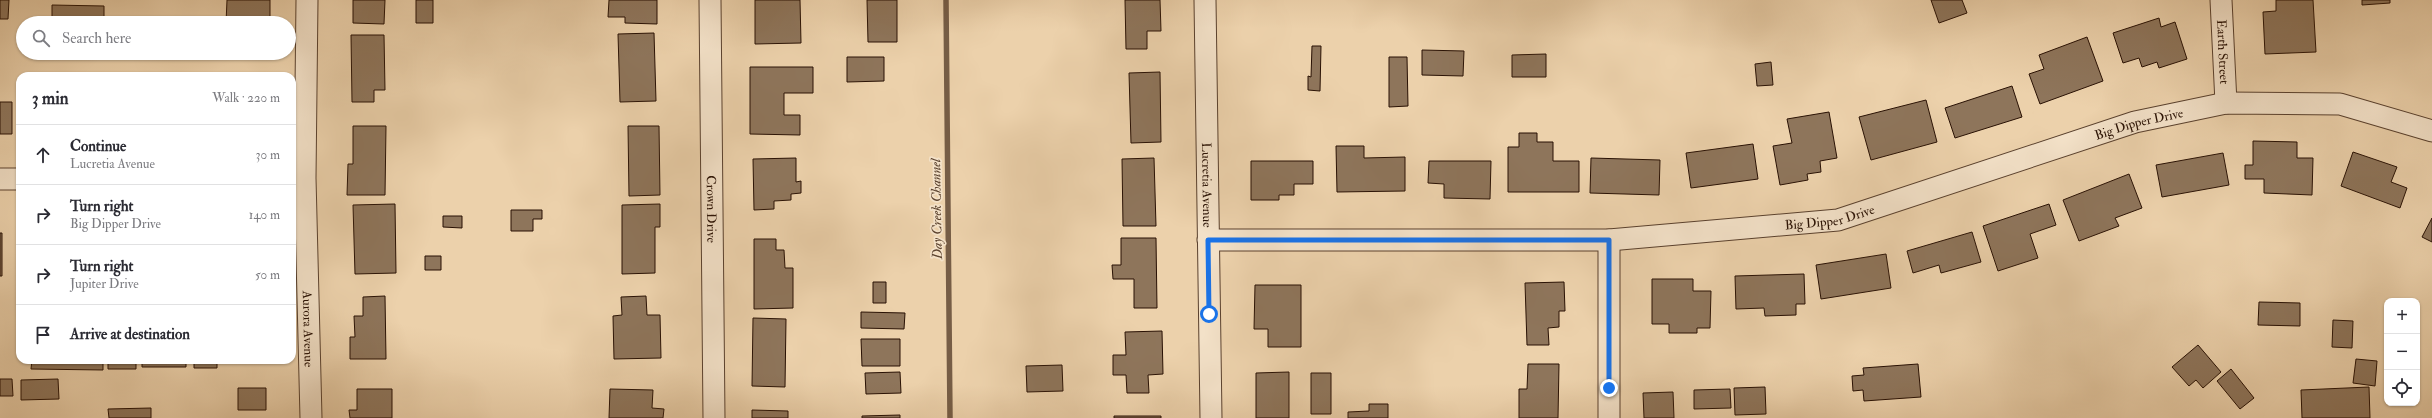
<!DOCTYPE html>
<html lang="en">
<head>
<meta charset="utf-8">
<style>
  body { margin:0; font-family:"IM FELL Double Pica",serif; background:#f2f2f3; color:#2b2b33 }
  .controls { position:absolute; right:12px; bottom:12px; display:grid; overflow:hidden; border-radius:8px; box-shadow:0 1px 3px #0004 }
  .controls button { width:36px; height:36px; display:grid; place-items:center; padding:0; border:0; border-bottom:1px solid #e1e1e2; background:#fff; color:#2b2b33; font:20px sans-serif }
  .stop { position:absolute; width:12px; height:12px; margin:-9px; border:3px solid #1a73e8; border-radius:50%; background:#fff }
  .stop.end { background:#1a73e8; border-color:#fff; box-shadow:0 1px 4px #0008 }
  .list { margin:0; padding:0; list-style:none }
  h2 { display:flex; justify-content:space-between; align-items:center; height:52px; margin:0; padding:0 16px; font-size:17px }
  h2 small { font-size:13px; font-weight:400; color:#7c7c81 }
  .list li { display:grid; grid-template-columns:26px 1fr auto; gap:12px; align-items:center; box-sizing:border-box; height:60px; padding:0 16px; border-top:1px solid #e1e1e2 }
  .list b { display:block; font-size:15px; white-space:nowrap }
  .list p { margin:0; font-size:13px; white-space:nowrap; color:#7c7c81 }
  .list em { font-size:13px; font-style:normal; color:#7c7c81 }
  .icon { flex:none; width:22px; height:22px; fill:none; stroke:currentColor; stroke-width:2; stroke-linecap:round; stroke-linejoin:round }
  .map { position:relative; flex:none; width:2432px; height:418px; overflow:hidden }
  .search { position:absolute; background:#fff; box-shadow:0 1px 3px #0004; left:16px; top:16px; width:280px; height:44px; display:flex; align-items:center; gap:10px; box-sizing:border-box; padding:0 14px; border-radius:22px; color:#7c7c81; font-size:15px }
  .panel { position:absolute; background:#fff; box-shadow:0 1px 3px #0004; left:16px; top:72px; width:280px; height:292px; border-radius:12px }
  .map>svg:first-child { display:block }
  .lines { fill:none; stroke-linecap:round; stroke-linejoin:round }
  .stream { stroke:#765d46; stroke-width:5.5 }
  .building { fill:#8e755b; stroke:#291104 }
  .minor-casing { stroke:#5a412e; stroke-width:23 }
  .minor { stroke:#f3e1c8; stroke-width:21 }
  .route { stroke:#1a73e8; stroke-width:5 }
  .labels { text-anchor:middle; stroke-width:3.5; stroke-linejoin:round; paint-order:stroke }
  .street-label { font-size:13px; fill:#291104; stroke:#f3e1c8 }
  .water-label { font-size:14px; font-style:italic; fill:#5d4430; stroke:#f3e1c8 }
</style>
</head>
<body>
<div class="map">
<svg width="2432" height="418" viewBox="0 0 2432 418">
  <rect width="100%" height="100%" fill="#ecd1ab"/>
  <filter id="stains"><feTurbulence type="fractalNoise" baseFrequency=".005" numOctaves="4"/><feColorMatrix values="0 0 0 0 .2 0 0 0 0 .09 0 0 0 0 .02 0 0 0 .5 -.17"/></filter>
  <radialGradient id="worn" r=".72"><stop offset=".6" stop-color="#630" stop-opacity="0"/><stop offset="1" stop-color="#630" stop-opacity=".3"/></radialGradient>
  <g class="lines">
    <path class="stream" d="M946,0L950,418"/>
  </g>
  <path class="building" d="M0,0H9L8,19H0Z
    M227,0H270V23H226Z
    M353,0H385L384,24L353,23Z
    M416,0H433V23H416Z
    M609,0H657V24L625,23V17H608Z
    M755,0H800L801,43L755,44Z
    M867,0H897V42H868Z
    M1125,0H1160L1161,31H1147V49H1126Z
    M1931,0H1962L1967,13L1939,23Z
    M2276,0H2313L2316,52L2265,54L2263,12L2276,11Z
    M2362,0H2390V3L2362,5Z
    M52,5L104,6V23H52Z
    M2159,18L2161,27L2175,22L2187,59L2159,68L2157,62L2142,67L2139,58L2123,63L2113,33Z
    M654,33L656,101L620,102L618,34Z
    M351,35H384L385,90H374V102H352Z
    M2087,37L2103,81L2040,104L2029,74L2044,69L2039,55Z
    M1312,46H1321L1320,91L1308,90V76L1311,77Z
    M1422,50L1464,51L1463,76L1422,75Z
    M1546,54V77H1512V55Z
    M847,57H884V81L847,82Z
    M1389,57H1407L1408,106L1389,107Z
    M1771,62L1773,85L1757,86L1755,64Z
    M750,67H813V93H784V115H800V135L750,134Z
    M1160,72L1161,142L1131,143L1129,73Z
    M2012,86L2022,117L1955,138L1945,108Z
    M1926,100L1937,142L1871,160L1859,117Z
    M0,102H12V134H0Z
    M1829,112L1837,158L1820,161L1821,172L1807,174L1808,180L1780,185L1773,146L1792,143L1787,119Z
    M353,126H386L385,195H347L348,164H353Z
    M628,126H659L660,195L629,196Z
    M1519,133H1537V142H1553V161H1579V192H1508V147H1519Z
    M2253,141L2297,142V158H2313L2312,195L2264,193V179H2245V165H2253Z
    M1753,144L1758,179L1691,188L1686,153Z
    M1336,146H1364V158L1405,157V191L1337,192Z
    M2353,152L2397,167L2391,182L2407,188L2400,208L2341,186Z
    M2223,153L2229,185L2162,197L2156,165Z
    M796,158V182L801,181V193L791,194V200L774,201V209L754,210L753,159Z
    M1154,158L1156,226H1123L1122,159Z
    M1591,158L1660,160L1659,195L1590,193Z
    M1251,161H1313V184H1294V195H1279V200H1251Z
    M1429,161H1491L1490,199L1444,198V184L1428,183Z
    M2129,174L2142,208L2115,218L2119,226L2079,241L2063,200Z
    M395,204L396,273L355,274L353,205Z
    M660,204V227H655V273L622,274V205Z
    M2049,204L2056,225L2030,234L2038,258L1998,271L1983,226Z
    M511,210H542V219H533V231H511Z
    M443,216H462V228L443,227Z
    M2432,218V242L2422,237Z
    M1972,232L1981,262L1941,273L1939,265L1913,273L1907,251Z
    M0,233H2V276H0Z
    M1121,238H1156L1157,308H1134V279H1113L1112,265H1121Z
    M754,239H776V250H784L785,268H793V308L754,309Z
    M1886,254L1891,288L1821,299L1816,265Z
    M425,256H441V270H425Z
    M1804,274L1805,304H1796V315L1765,316L1764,308L1736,309L1735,276Z
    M1652,279H1693V291H1711L1710,328H1697V333H1669V324H1652Z
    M873,282H886V303H873Z
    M1564,282L1565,311H1559V327L1548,328L1549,345H1527L1525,283Z
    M1255,285H1301V347H1268V329H1254Z
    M385,296L386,359H350V337H355L354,316H363V297Z
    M646,296L647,315H660L661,358L614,359L613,316L622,315L621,297Z
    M2259,302L2300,303V326L2258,325Z
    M861,312L905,313L904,329L861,328Z
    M753,318L786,319L785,387L752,386Z
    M2333,320L2353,321L2352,348L2332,347Z
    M1162,331L1163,374L1148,375L1149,393H1127L1126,375H1113V355H1126L1125,332Z
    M861,339H900V366H862Z
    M2198,345L2221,372L2203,388L2196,380L2189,386L2172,367Z
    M2356,359L2377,361L2375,386L2353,383Z
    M32,360H103V370L31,369Z
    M108,360H136V369H108Z
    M142,360H186V367H142Z
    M194,360H217V368H194Z
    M1528,364H1559L1558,418H1519V389H1527Z
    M1918,364L1921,397L1864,401L1863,390L1853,391L1852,376L1864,375L1863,368Z
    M1062,365L1063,391L1027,392L1026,366Z
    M2231,369L2254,398L2240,409L2217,381Z
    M900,372L901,393L866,394L865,373Z
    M1289,372V418H1256V373Z
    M1311,373H1331V414H1311Z
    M0,379H12L13,396H0Z
    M58,379L59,399L21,400V380Z
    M1765,387L1766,414L1735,415L1734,388Z
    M2369,387L2370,418H2302L2301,390Z
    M238,388H266V410H238Z
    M357,389H392V418H350L349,410H357Z
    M610,389L653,390L652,408L664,409L663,418H609Z
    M1730,389L1731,408L1694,409V390Z
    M1673,392L1674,418H1644L1643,393Z
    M1369,404H1388V418H1348V412L1369,411Z
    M151,408V418H109L108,409Z
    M752,410L788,411V418H752Z
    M900,415V418H862V416Z
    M1114,416H1161V418H1114Z"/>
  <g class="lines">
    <g class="minor-casing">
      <g id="minor">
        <path id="s1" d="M307,0L305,178L311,418"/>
        <path id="s2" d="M710,0L714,418"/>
        <path id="s3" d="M1205,0L1211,418"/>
        <path id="s4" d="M2221,0L2226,103"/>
        <path d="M0,179H20"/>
        <path id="s5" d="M1208,240H1609L1838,220L2135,122L2226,103L2340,104L2432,131"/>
        <path d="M1609,418V240"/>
      </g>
    </g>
    <use href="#minor" class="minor"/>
  </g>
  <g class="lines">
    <path class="route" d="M1209,314L1208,240H1609V388"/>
  </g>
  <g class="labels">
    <g class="street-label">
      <text dy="5" stroke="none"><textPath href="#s4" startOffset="52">Earth Street</textPath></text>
      <text dy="5" stroke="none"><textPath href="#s5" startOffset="947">Big Dipper Drive</textPath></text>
      <text dy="5" stroke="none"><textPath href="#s3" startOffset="185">Lucretia Avenue</textPath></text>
      <text dy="5" stroke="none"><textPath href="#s2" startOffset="209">Crown Drive</textPath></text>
      <text dy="5" stroke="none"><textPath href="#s5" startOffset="623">Big Dipper Drive</textPath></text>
      <text dy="5" stroke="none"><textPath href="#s1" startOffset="329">Aurora Avenue</textPath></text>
    </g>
    <g class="water-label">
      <text transform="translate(936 209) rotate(-91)" y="5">Day Creek Channel</text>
    </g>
  </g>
  <rect width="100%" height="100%" filter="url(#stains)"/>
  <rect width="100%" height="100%" fill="url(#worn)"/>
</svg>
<div class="controls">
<button>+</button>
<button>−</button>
<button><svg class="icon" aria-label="locate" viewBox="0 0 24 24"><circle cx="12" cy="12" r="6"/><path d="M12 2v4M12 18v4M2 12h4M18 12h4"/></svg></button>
</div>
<div class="stop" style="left:1209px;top:314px"></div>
<div class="stop end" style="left:1609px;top:388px"></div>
<div class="search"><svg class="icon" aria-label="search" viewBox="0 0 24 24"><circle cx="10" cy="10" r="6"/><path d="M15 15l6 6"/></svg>Search here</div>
<section class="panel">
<h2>3 min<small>Walk · 220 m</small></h2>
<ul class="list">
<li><svg class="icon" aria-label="ahead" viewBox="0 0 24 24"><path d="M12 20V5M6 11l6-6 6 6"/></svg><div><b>Continue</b><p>Lucretia Avenue</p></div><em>30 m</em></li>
<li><svg class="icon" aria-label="right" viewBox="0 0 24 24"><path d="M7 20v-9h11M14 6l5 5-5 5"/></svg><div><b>Turn right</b><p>Big Dipper Drive</p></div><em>140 m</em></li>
<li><svg class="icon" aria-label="right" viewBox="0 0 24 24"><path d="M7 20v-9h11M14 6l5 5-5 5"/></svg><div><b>Turn right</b><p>Jupiter Drive</p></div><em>50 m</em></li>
<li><svg class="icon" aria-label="arrive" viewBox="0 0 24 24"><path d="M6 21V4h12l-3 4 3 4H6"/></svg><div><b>Arrive at destination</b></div></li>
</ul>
</section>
</div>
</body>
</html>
